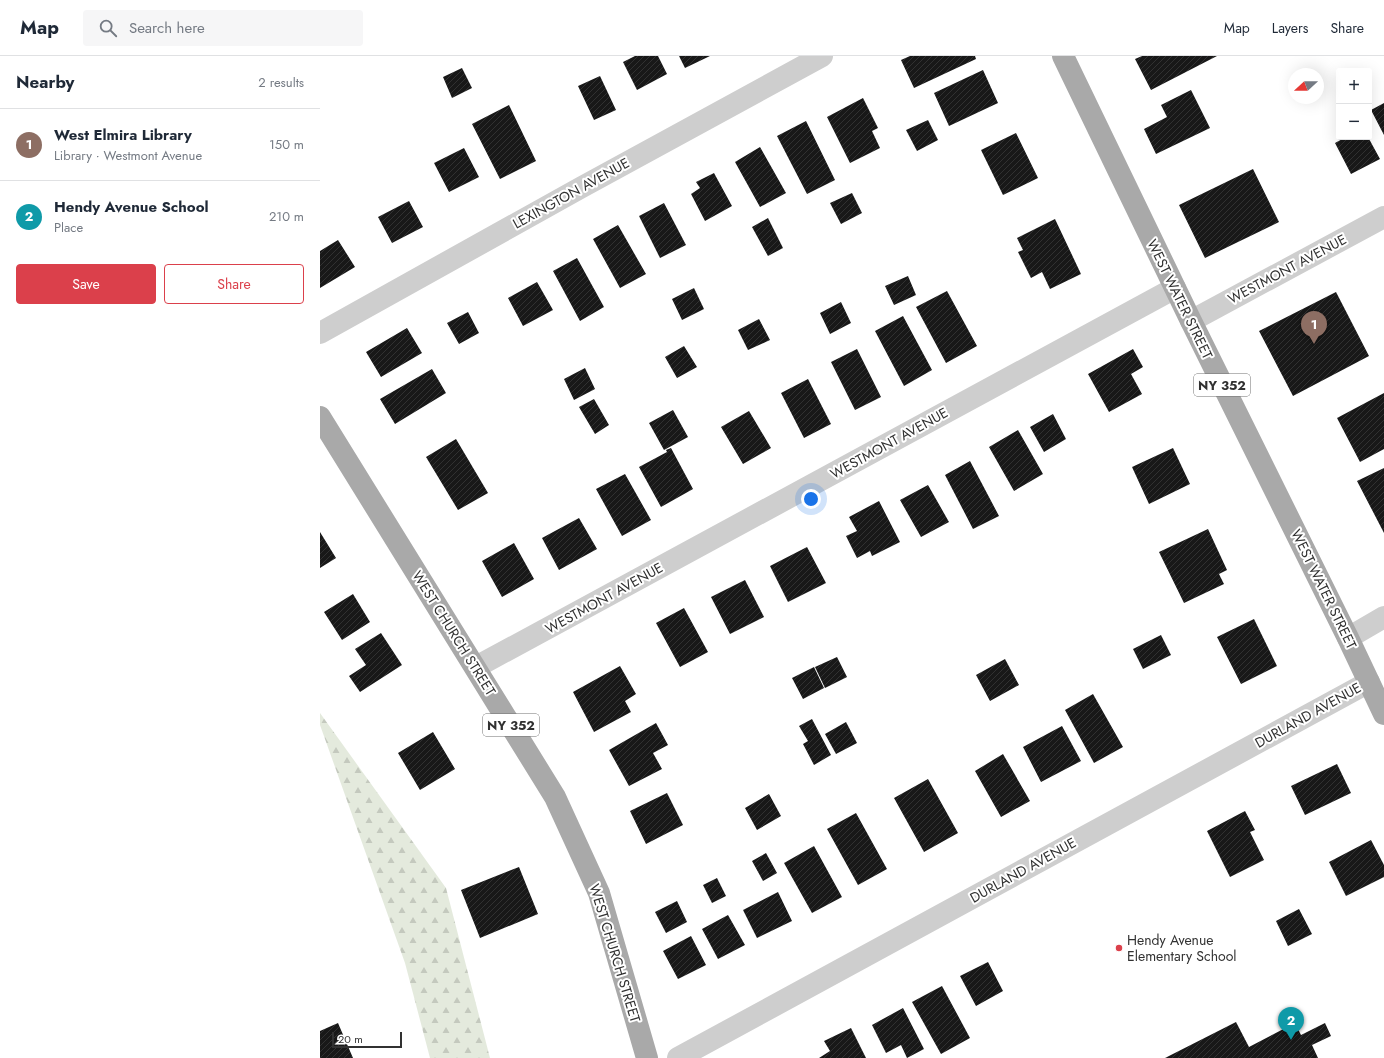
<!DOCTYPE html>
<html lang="en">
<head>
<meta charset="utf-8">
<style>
  body { margin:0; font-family:Jost,sans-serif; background:#f6f6f7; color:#1f2937 }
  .controls { position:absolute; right:12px; top:12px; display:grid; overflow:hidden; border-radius:4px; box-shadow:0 4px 16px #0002 }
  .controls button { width:36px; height:36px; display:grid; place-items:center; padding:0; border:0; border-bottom:1px solid #e0e1e3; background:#fff; color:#1f2937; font:20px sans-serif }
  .compass { position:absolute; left:968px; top:12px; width:36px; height:36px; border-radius:50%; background:#fff; box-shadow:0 4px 16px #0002; rotate:249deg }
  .scale { position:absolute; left:12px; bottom:10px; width:70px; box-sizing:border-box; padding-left:4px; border:2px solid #313131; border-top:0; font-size:11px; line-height:14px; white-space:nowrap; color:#313131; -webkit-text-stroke:3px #fff; paint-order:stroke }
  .you { position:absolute; left:491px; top:443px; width:14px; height:14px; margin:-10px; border:3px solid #fff; border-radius:50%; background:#1a73e8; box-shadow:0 0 0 6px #1a73e833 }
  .badge { display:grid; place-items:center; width:26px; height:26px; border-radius:50%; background:#db404b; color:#fff; font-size:13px; font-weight:700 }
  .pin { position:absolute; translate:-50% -33px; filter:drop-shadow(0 1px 2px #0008) }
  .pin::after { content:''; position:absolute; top:21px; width:14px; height:12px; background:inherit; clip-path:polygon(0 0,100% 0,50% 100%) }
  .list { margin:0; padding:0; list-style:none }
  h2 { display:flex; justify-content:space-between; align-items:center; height:52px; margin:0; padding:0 16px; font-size:17px }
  h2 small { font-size:13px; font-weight:400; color:#747a83 }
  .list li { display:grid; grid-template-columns:26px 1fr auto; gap:12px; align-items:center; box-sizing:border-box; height:72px; padding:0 16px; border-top:1px solid #e0e1e3 }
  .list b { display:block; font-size:15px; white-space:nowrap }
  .list p { margin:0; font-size:13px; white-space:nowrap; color:#747a83 }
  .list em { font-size:13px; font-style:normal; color:#747a83 }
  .actions { display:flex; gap:8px; padding:12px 16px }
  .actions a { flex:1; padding:9px 0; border:1px solid #db404b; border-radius:4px; text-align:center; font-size:14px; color:#db404b }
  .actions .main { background:#db404b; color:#fff }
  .icon { flex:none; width:22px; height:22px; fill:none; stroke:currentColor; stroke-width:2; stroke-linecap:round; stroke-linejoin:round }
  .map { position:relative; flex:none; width:1064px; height:1002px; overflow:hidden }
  header { display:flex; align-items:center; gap:24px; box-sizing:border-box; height:56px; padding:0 20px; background:#fff; border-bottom:1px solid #e0e1e3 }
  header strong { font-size:19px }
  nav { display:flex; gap:22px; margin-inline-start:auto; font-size:14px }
  .search { width:280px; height:36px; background:#f6f6f7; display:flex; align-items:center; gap:10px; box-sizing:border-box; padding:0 14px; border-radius:4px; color:#747a83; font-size:15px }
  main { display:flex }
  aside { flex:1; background:#fff }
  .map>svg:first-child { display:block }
  .forest { fill:url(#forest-firs) }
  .building { fill:url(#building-hatch) }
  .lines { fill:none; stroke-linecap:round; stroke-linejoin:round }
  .minor { stroke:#cecece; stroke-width:22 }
  .major { stroke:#a9a9a9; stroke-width:22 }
  .poi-dot { fill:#db404b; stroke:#fff; stroke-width:1.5 }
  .labels { text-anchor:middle; stroke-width:4; stroke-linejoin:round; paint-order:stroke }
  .shield { fill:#fff; stroke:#6f6f6f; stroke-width:1 }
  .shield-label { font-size:13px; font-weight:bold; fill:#313131 }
  .street-label { font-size:14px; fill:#313131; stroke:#fff }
  .poi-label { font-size:14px; fill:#313131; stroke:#fff; text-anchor:start }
</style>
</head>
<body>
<header>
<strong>Map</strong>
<div class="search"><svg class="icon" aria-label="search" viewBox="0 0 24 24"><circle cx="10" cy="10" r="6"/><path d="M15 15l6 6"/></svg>Search here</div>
<nav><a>Map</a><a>Layers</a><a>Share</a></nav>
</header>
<main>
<aside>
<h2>Nearby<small>2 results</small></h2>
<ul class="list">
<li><span class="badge" style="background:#8d6e63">1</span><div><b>West Elmira Library</b><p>Library · Westmont Avenue</p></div><em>150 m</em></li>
<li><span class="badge" style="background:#0f9aa8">2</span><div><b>Hendy Avenue School</b><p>Place</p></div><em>210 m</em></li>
</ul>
<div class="actions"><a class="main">Save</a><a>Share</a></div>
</aside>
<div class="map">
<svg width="1064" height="1002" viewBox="0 0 1064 1002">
  <defs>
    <pattern id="forest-firs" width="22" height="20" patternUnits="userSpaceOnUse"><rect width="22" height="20" fill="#e4eadd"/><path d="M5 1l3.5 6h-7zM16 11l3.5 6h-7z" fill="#c4c9be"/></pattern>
    <pattern id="building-hatch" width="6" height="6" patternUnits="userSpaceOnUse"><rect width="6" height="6" fill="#181818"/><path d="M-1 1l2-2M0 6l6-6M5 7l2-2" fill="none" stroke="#313131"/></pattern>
  </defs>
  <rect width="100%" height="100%" fill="#fff"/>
  <path class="forest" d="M0,657L126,832L170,1002H110L85,907L0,669Z"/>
  <path class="building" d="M315,0H338L347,18L317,34L303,6Z
    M359,0H390L365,12Z
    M590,0H655L656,3L594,32L581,4Z
    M822,0H897L831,34L815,3Z
    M142,12L152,32L132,42L123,21Z
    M663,14L678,47L629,70L614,37Z
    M280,20L296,54L274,64L258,30Z
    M871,34L890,72L836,98L824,73L847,61L841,49Z
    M543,42L558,72L552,75L560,92L530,107L507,61Z
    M1064,47V79L1051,54Z
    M189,49L216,105L180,123L152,68Z
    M608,64L618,84L597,95L586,74Z
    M486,65L515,124L487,138L457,80Z
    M696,77L718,122L683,139L661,94Z
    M1026,81H1048L1060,103L1031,118L1015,87Z
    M440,91L466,137L440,151L415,106Z
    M144,92L159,121L129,136L114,107Z
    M933,113L959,166L885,202L859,149Z
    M394,117L412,150L385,165L371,138L380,132L376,126Z
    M532,137L542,157L521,168L510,147Z
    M89,145L103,171L72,187L58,161Z
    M344,147L366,189L340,202L319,160Z
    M448,162L463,192L448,200L432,171Z
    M735,163L761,218L730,233L722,216L711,222L698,196L703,194L697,182Z
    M298,169L326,218L300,232L273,183Z
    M18,184L35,211L0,232V195Z
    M257,202L284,251L260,265L233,215Z
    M588,220L596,239L574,249L565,230Z
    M217,226L233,254L203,270L188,242Z
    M374,232L384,253L362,264L352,243Z
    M627,235L657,290L626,307L596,251Z
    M1016,236L1049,300L973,340L939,275Z
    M521,246L531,267L510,278L500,257Z
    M148,256L159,277L139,288L127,267Z
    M583,260L612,314L584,330L555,275Z
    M439,263L450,284L428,294L418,274Z
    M87,272L102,297L61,321L46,296Z
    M364,290L377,311L357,322L345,301Z
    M537,293L561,341L535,354L511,306Z
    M813,293L823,311L811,318L822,338L789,356L768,318Z
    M265,312L275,333L254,344L244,323Z
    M112,313L126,337L75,368L60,343Z
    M488,323L511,368L484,382L461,337Z
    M1064,337V393L1040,406L1017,362Z
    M274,343L289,369L275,378L259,351Z
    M353,354L368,381L344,394L329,367Z
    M429,355L451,392L423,408L401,371Z
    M733,358L746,383L724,396L710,371Z
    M698,374L723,418L694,435L669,391Z
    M136,383L168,437L138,454L106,401Z
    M351,392L373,433L341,451L319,411L347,396L346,394Z
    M853,392L870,428L829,448L812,411Z
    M650,405L679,460L653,473L625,419Z
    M1064,412V477L1037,425Z
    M305,418L331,464L302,480L276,433Z
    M608,429L629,466L601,481L580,444Z
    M559,445L580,486L552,500L550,495L537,502L526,480L537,475L529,461Z
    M259,462L277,493L239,514L222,482Z
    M888,473L907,514L899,518L904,528L864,547L839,496Z
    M0,476L16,502L0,512Z
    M194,487L214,523L182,541L162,505Z
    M487,491L506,527L468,546L450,510Z
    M425,524L444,561L410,578L391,541Z
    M33,538L50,566L22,584L4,556Z
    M364,552L388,596L360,611L336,567Z
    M934,563L957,610L921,628L897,581Z
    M61,577L82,609L40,636L29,620L46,609L35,593Z
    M841,579L851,599L823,613L813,593Z
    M517,601L527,621L505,632L495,611Z
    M685,603L699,629L670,645L656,619Z
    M300,610L316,638L305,645L311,656L274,676L253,636Z
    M494,611L504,632L483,643L472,622Z
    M773,638L803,691L774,707L745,654Z
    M492,663L511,699L494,709L483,688L488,685L479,670Z
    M526,666L537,687L516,698L505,678Z
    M336,667L348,689L333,697L342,713L309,730L289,694Z
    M742,670L761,705L721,726L703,691Z
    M113,676L135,713L100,734L78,697Z
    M683,698L710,745L681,761L655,715Z
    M1017,708L1031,737L985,759L971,730Z
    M608,723L638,777L604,796L574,742Z
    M347,737L363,769L326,788L310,755Z
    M449,738L461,760L437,774L425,752Z
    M925,755L935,774L930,776L944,804L910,821L887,775Z
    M536,757L567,813L538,829L507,773Z
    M1051,784L1064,809V821L1026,840L1009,806Z
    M494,790L522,841L492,857L464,807Z
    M446,797L457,817L443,825L432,805Z
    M199,811L218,858L160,882L141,834Z
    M397,822L406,840L392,847L383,829Z
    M458,836L472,865L437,882L423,854Z
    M357,845L367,866L346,877L335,856Z
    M979,853L992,878L968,890L956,865Z
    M408,859L425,889L398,903L382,873Z
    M371,880L386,909L358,923L343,895Z
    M668,906L683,935L656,950L640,920Z
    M622,930L650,982L621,998L592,946Z
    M583,952L604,993L587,1002L581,989L566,997L552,969Z
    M916,966L929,991L975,967L981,979L1005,967L1011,980L992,989L998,1002H845Z
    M18,967L33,1002H0V975Z
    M531,972L546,1002H499L510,995L504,985Z"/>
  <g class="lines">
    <path class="minor" d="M871,265L1064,161
      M0,277L262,131L502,0
      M1028,582L1064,561
      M156,611L855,232
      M358,1002L1049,626"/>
    <path class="major" d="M743,0L871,265L1028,582L1064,658
      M0,361L235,741L279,837L327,1002"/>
  </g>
  <circle class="poi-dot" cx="799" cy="892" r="4"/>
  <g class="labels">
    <g class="shield">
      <rect x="874" y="318" width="56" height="22" rx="3"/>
      <rect x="163" y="658" width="56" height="22" rx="3"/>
    </g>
    <g class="shield-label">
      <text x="902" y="334">NY 352</text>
      <text x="191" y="674">NY 352</text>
    </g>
    <g class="street-label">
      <text transform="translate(251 137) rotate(-29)" y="5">LEXINGTON AVENUE</text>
      <text transform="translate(967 213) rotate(-28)" y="5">WESTMONT AVENUE</text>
      <text transform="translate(860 243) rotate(64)" y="5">WEST WATER STREET</text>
      <text transform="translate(569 387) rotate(-29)" y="5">WESTMONT AVENUE</text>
      <text transform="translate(1004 533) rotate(64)" y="5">WEST WATER STREET</text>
      <text transform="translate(284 542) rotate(-29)" y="5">WESTMONT AVENUE</text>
      <text transform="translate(134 577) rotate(58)" y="5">WEST CHURCH STREET</text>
      <text transform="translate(988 659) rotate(-29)" y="5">DURLAND AVENUE</text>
      <text transform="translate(703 814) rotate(-29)" y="5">DURLAND AVENUE</text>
      <text transform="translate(295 897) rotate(73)" y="5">WEST CHURCH STREET</text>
    </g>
    <g class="poi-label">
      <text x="807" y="889">Hendy Avenue<tspan x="807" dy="16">Elementary School</tspan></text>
    </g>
  </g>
</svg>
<div class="controls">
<button>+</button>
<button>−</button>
</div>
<svg class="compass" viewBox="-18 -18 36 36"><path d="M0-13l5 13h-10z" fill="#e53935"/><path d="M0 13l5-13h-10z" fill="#747a83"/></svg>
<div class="scale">20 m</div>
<div class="you"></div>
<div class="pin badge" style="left:994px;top:288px;background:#8d6e63">1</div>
<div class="pin badge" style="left:971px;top:984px;background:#0f9aa8">2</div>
</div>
</main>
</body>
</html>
